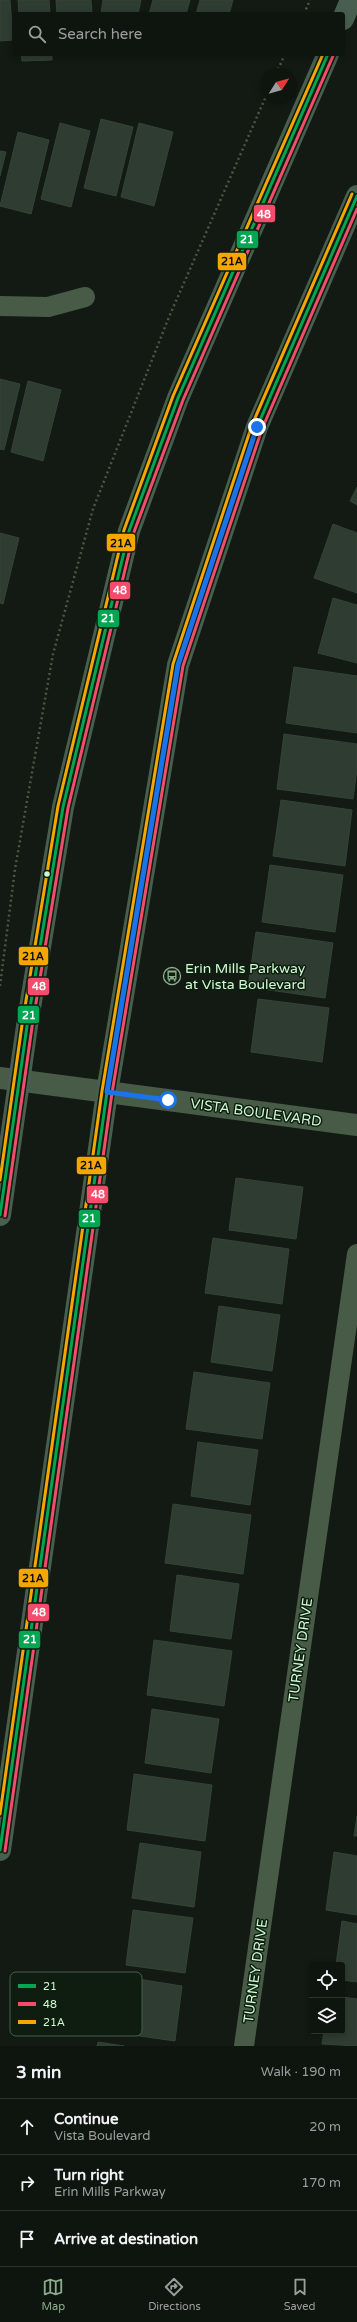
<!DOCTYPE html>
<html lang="en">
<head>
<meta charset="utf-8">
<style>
  body { margin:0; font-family:"Varela Round",sans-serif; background:#1c211c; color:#f1f3f6 }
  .controls { position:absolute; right:12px; bottom:12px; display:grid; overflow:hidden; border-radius:4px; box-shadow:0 2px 6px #0003 }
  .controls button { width:36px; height:36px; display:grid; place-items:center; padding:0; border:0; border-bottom:1px solid #2e332e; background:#0e140e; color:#f1f3f6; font:20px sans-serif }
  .compass { position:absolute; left:261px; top:68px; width:36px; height:36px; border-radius:50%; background:#0e140e; box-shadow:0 2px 6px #0003; rotate:53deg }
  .stop { position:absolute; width:12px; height:12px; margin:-9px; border:3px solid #1a73e8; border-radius:50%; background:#fff }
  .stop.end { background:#1a73e8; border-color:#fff; box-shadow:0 1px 4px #0008 }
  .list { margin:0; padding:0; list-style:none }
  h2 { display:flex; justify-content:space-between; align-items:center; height:52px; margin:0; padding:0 16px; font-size:17px }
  h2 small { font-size:13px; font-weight:400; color:#9b9e9e }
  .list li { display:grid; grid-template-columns:26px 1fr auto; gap:12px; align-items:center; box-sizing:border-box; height:56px; padding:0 16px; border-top:1px solid #2e332e }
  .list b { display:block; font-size:15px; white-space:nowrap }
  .list p { margin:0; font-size:13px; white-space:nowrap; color:#9b9e9e }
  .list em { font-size:13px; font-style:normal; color:#9b9e9e }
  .icon { flex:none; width:22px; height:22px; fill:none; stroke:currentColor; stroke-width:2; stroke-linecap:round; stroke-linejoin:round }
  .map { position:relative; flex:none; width:357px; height:2046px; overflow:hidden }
  .search { position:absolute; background:#0e140e; box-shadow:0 2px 6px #0003; left:12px; right:12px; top:12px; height:44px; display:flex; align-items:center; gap:10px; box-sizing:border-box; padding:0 14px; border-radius:4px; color:#9b9e9e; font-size:15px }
  .sheet { height:220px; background:#0e140e }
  nav { display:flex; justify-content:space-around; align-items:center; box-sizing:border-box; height:56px; border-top:1px solid #2e332e; background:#0e140e; font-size:11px; color:#9b9e9e }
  nav a { display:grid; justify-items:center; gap:2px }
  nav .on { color:#8cac8e }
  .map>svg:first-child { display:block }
  .building { fill:#2f3c31; stroke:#344436 }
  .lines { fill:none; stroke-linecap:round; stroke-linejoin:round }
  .path { stroke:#4d5642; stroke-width:2.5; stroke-dasharray:2 3; stroke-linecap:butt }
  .minor { stroke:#475b47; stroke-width:20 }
  .tertiary { stroke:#475b47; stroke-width:22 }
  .primary { stroke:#485f4f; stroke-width:22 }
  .bus-1-casing { stroke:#0e1d10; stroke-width:6 }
  .bus-2-casing { stroke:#0e1d10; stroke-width:6 }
  .bus-3-casing { stroke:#0e1d10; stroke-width:6 }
  .bus-1 { stroke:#00a651; stroke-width:3 }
  .bus-2 { stroke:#f44d6c; stroke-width:3 }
  .bus-3 { stroke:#f7a600; stroke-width:3 }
  .route { stroke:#1a73e8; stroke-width:5 }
  .bus-dot { fill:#cefbd1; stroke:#0e1d10; stroke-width:1.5 }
  .labels { text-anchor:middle; stroke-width:3; stroke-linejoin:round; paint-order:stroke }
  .poi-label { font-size:14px; fill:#cefbd1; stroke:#0e1d10; text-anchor:start }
  .street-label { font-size:14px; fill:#cefbd1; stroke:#0e1d10 }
  .key { fill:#0e1d10; stroke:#48604a; stroke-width:1 }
  .key-label { font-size:11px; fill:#cefbd1 }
  .line-badge { stroke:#0e1d10; stroke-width:1.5 }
  .badge-label { font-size:11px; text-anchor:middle; font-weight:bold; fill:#fff }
  .pale-badge-label { font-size:11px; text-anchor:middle; font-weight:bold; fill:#111 }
</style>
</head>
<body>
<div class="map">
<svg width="357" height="2046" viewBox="0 0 357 2046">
  <rect width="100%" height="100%" fill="#121a13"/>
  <path class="building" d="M0,0H10L13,40L0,41Z
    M18,0H49L50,14H19Z
    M56,0H91L92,14H57Z
    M103,0H141L138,14H101Z
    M153,0H190L186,14H149Z
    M200,0H233L229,14H196Z
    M21,54H52V60L22,61Z
    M101,119L133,127L116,196L84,188Z
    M60,123L90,131L71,207L41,199Z
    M139,123L173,132L154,206L121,197Z
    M18,132L49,140L31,214L0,206Z
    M0,151L6,152L0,176Z
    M0,379L20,384L4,450L0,449Z
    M28,381L61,390L43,461L11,452Z
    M357,487V505L350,501Z
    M333,524L357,533V593L314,578Z
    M0,533L19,538L3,604L0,603Z
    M333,598L357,605V663L318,653Z
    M294,667L357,676V733L286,723Z
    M284,734L357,744V769L353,799L277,789Z
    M281,800L352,810L345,866L273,856Z
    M270,865L343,875L335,932L262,922Z
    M256,932L333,943L325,998L248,987Z
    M258,999L329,1008L322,1062L251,1052Z
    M236,1178L303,1187L296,1239L229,1230Z
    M213,1238L289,1249L282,1304L205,1293Z
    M219,1306L280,1315L272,1371L211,1362Z
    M194,1372L270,1383L262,1439L186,1429Z
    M198,1442L258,1450L250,1505L191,1496Z
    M173,1504L251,1515L243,1574L165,1563Z
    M177,1575L239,1584L231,1639L170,1631Z
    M154,1640L232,1651L224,1706L147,1695Z
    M152,1709L219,1719L211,1773L145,1763Z
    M134,1774L212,1785L205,1841L127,1830Z
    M357,1816V1836H354Z
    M140,1843L201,1852L194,1907L132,1898Z
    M334,1852L357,1856V1915L326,1910Z
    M133,1910L193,1918L185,1973L126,1965Z
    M342,1921L357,1924V1982L342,1980V1965H336Z
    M112,1975L182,1986L175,2041L104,2031Z
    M342,1997L357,1999V2046L322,2044L324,2031H342Z
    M98,2042L124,2046H97Z"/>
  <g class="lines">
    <path class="path" d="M304,14L310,0
      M276,74L285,54
      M0,986L15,869L53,654L93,509L169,317L267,94"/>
    <path class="minor" d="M0,306L48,307L85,297
      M244,2046L357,1254"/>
    <path class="tertiary" d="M0,1078L357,1125"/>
    <path class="primary" d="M343,19L351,0
      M0,1215L27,1026L63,807L129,531L178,398L328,54
      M0,1850L107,1092L178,665L257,427L357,196"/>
    <g class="bus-1-casing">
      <path id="bus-1" d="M0,1215L27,1026L63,807L129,531L178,398L328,54
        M0,1850L107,1092L178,665L257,427L357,196"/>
    </g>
    <g class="bus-2-casing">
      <path id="bus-2" d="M5,1216L32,1027L68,808L134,532L183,400L333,56
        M5,1851L112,1093L183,666L262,429L357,209"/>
    </g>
    <g class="bus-3-casing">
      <path id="bus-3" d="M0,1180L22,1025L58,806L124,530L173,396L323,54
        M0,1814L102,1091L173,664L252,425L352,194"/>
    </g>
    <use href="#bus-1" class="bus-1"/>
    <use href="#bus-2" class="bus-2"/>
    <use href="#bus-3" class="bus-3"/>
  </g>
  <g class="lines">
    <path class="route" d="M168,1100L107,1092L178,665L257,427"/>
  </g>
  <defs>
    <g id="bus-ring" transform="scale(0.9)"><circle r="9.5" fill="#0e1d10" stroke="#8cac8e" stroke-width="1.5"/><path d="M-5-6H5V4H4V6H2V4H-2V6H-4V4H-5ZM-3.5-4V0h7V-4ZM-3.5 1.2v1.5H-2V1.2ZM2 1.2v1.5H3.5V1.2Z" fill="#8cac8e"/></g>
  </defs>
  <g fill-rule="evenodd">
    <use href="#bus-ring" x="172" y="976"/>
  </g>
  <circle class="bus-dot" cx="47" cy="874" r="3.5"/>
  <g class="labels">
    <g class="poi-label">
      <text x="185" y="973">Erin Mills Parkway<tspan x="185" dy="16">at Vista Boulevard</tspan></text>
    </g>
    <g class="street-label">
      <text transform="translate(256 1112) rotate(8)" y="5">VISTA BOULEVARD</text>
      <text transform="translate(300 1650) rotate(-82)" y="5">TURNEY DRIVE</text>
      <text transform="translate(255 1971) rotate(-82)" y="5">TURNEY DRIVE</text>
    </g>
  </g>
  <rect x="10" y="1972" width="132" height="64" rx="6" class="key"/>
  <rect x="18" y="1984" width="18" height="4" fill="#00a651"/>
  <rect x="18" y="2002" width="18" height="4" fill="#f44d6c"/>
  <rect x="18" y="2020" width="18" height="4" fill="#f7a600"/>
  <g class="key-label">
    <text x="43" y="1990">21</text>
    <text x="43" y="2008">48</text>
    <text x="43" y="2026">21A</text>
  </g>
  <g class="line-badge">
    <rect x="253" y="204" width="23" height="19" rx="4" fill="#f44d6c"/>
    <rect x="236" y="230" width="23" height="19" rx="4" fill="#00a651"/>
    <rect x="217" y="252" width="30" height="19" rx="4" fill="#f7a600"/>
    <rect x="106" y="533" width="30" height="19" rx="4" fill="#f7a600"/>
    <rect x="109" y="581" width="22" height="19" rx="4" fill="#f44d6c"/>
    <rect x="97" y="609" width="23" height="19" rx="4" fill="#00a651"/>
    <rect x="18" y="946" width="31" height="20" rx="4" fill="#f7a600"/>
    <rect x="27" y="977" width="23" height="19" rx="4" fill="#f44d6c"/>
    <rect x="17" y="1005" width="23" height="19" rx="4" fill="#00a651"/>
    <rect x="76" y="1156" width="31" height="19" rx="4" fill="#f7a600"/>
    <rect x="86" y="1185" width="23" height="19" rx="4" fill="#f44d6c"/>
    <rect x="78" y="1209" width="23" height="19" rx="4" fill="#00a651"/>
    <rect x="18" y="1568" width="31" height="20" rx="4" fill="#f7a600"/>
    <rect x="27" y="1603" width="23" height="19" rx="4" fill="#f44d6c"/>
    <rect x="18" y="1630" width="23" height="19" rx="4" fill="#00a651"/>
  </g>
  <g class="badge-label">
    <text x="264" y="218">48</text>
    <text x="247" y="243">21</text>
    <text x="120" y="594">48</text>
    <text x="108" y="622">21</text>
    <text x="39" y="990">48</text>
    <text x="29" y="1019">21</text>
    <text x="98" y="1198">48</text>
    <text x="89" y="1222">21</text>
    <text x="39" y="1616">48</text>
    <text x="30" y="1643">21</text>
  </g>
  <g class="pale-badge-label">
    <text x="232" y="265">21A</text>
    <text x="121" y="547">21A</text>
    <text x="33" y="960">21A</text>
    <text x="91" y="1169">21A</text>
    <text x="33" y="1582">21A</text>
  </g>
</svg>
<div class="controls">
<button><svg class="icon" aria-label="locate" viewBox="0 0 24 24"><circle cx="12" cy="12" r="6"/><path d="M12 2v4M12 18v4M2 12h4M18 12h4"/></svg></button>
<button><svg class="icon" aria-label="layers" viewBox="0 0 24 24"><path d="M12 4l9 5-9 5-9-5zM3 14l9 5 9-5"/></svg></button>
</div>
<svg class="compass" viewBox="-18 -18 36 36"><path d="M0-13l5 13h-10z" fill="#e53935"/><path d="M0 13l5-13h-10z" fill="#9b9e9e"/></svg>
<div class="stop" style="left:168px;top:1100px"></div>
<div class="stop end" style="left:257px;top:427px"></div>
<div class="search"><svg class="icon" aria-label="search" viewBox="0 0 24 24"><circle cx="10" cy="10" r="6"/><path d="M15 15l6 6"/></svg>Search here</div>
</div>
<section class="sheet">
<h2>3 min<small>Walk · 190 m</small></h2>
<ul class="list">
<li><svg class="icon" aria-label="ahead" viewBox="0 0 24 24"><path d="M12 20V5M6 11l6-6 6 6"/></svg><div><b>Continue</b><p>Vista Boulevard</p></div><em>20 m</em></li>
<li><svg class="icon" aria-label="right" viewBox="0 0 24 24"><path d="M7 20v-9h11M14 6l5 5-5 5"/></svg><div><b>Turn right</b><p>Erin Mills Parkway</p></div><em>170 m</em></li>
<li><svg class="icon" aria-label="arrive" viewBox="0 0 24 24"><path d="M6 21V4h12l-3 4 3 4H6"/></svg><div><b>Arrive at destination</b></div></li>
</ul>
</section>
<nav>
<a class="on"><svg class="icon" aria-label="map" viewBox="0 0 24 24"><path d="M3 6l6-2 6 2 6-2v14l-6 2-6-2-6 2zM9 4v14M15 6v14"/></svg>Map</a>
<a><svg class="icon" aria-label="directions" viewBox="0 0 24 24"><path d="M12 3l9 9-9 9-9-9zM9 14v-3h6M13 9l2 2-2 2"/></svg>Directions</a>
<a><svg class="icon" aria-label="saved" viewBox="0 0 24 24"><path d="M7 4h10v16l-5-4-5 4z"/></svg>Saved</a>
</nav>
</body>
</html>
